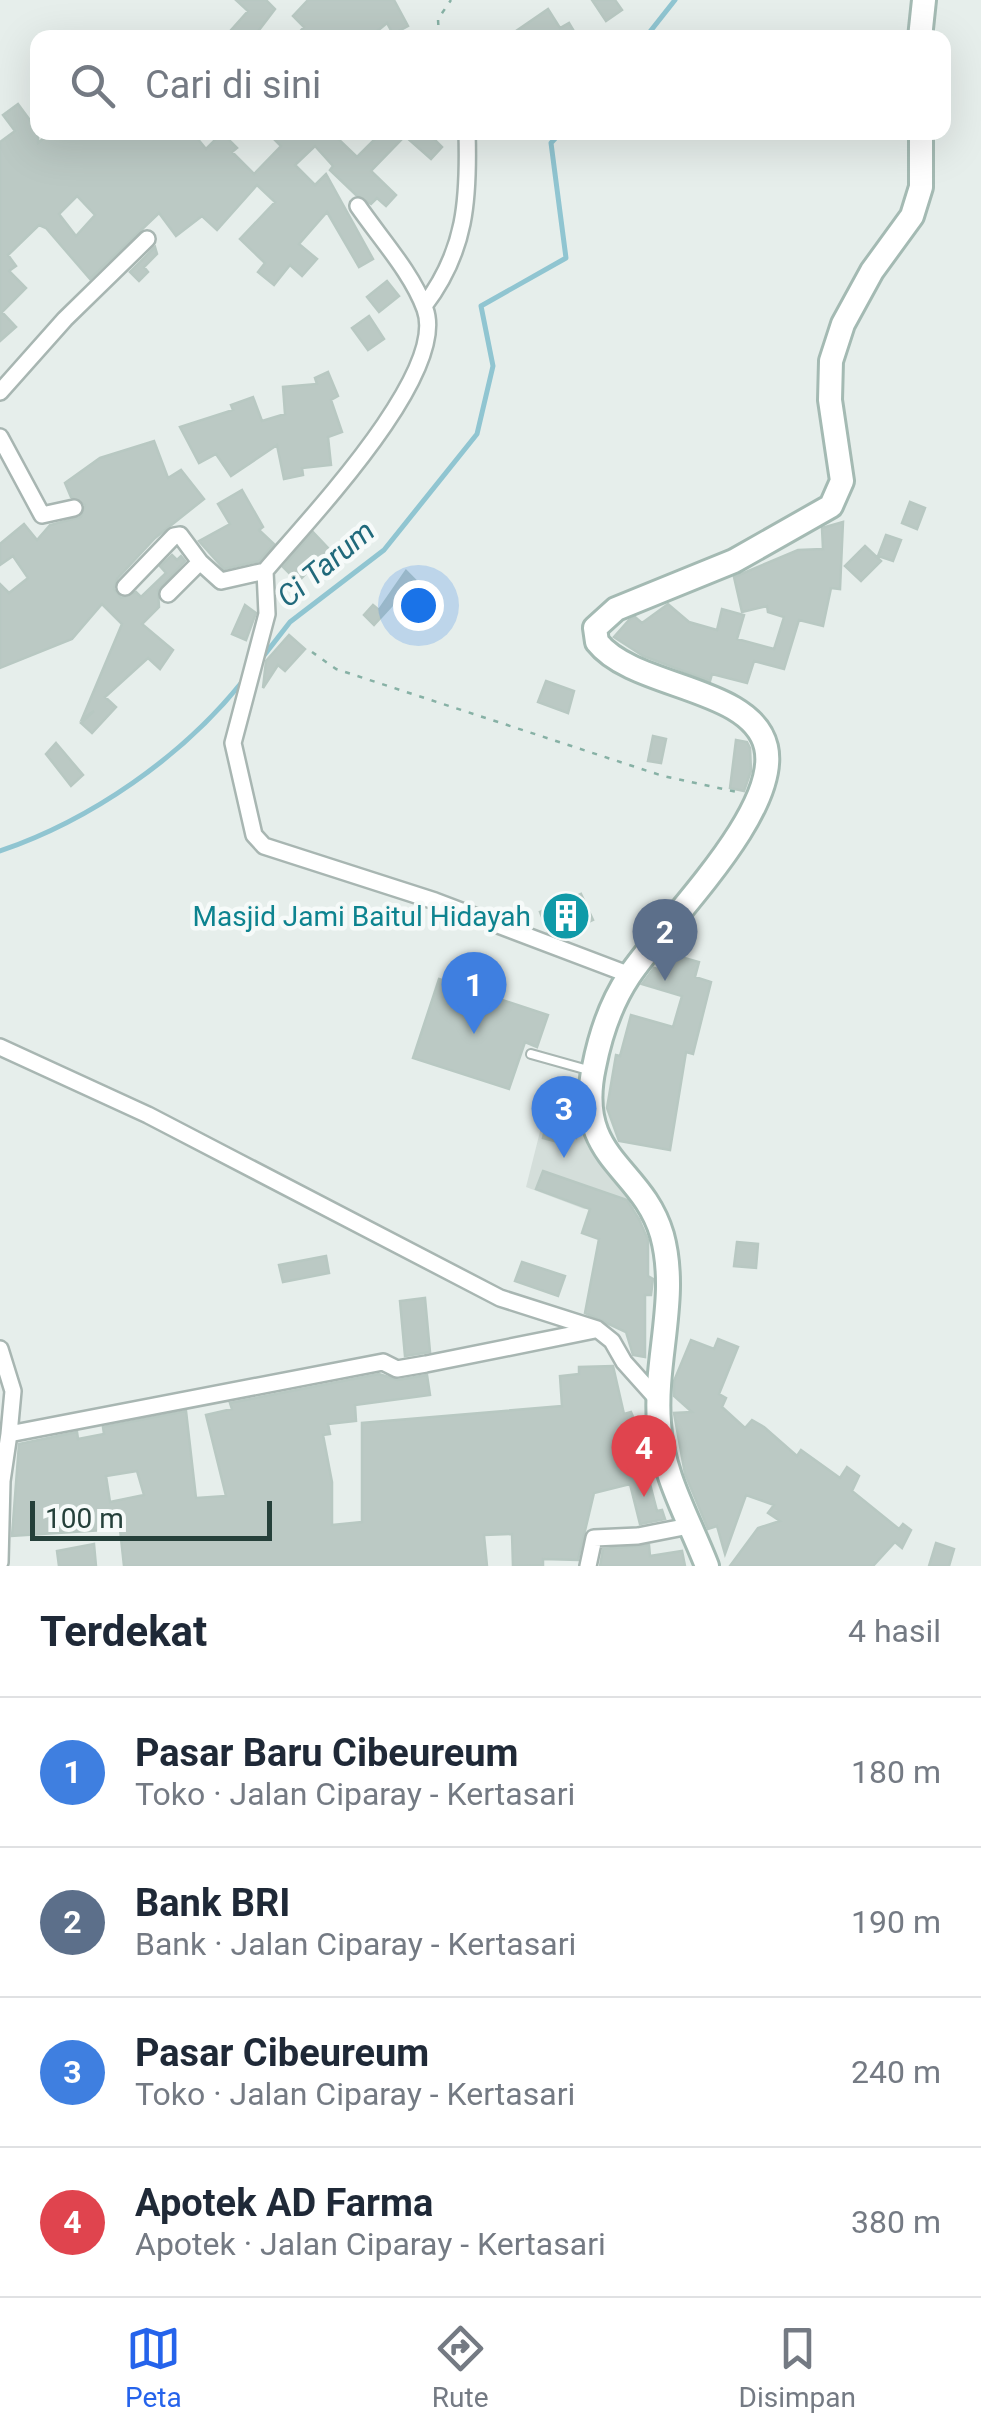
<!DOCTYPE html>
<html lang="id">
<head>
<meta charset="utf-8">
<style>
  body { margin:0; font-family:Roboto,sans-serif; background:#f2f2f3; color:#1f2937 }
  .scale { position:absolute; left:30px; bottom:25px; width:242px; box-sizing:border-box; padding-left:10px; border:5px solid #25403a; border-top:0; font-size:28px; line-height:35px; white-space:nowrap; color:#25403a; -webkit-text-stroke:8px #f6faf9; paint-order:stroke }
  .you { position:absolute; left:418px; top:605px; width:35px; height:35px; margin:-25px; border:8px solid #fff; border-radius:50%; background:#1a73e8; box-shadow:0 0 0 15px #1a73e833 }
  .badge { display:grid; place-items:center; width:65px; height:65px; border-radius:50%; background:#2563eb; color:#fff; font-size:32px; font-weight:700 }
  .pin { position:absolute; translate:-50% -82px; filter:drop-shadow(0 2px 5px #0008) }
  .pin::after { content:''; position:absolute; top:52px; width:35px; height:30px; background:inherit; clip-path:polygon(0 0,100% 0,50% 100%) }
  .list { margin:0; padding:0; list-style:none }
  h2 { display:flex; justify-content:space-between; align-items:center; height:130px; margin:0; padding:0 40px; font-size:42px }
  h2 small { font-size:32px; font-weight:400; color:#747a83 }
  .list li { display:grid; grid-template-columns:65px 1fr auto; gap:30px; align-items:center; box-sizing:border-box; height:150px; padding:0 40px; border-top:2px solid #e0e1e3 }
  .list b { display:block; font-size:38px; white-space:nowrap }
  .list p { margin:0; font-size:32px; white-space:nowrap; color:#747a83 }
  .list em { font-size:32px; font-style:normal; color:#747a83 }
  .icon { flex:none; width:55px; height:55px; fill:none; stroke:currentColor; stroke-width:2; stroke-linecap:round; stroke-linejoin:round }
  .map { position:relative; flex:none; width:981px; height:1566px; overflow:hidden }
  .search { position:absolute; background:#fff; box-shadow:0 10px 40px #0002; left:30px; right:30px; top:30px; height:110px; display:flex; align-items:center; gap:25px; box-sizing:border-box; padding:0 35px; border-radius:20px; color:#747a83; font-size:38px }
  .sheet { height:730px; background:#fff }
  nav { display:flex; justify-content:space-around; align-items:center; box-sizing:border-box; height:140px; border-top:2px solid #e0e1e3; background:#fff; font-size:28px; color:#747a83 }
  nav a { display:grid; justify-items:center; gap:5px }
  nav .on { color:#2563eb }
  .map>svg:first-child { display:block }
  .built { fill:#d4deda }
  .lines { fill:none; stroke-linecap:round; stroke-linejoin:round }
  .stream { stroke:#90c5d1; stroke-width:5 }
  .building { fill:#bbc9c4; stroke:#b8c8c2; stroke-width:2.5; fill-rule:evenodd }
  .service-casing { stroke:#a8b6b2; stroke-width:12 }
  .minor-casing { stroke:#a8b6b2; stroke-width:20 }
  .secondary-casing { stroke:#a4bab3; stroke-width:28 }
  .path { stroke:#87b1a5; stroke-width:2.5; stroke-dasharray:5 8; stroke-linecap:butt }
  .service { stroke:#fff; stroke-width:8 }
  .minor { stroke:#fff; stroke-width:15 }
  .secondary { stroke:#fff; stroke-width:22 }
  .labels { text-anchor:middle; stroke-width:9; stroke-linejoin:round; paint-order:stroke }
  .culture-label { font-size:28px; fill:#0d838f; stroke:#f6faf9; text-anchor:end }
  .water-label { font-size:30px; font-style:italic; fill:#20697b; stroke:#f6faf9 }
</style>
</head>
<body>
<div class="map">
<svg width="981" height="1566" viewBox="0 0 981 1566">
  <rect width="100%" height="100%" fill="#e6eeeb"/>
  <path class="built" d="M545,1112L582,1121L590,1149L639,1209H584L526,1187Z"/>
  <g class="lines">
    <path class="stream" d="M645,38L675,0
      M262,658L290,622L384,550L477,434L493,366L481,306L566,258L551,143L561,132
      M0,851C91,820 182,757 242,682"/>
  </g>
  <path class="building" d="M236,0H266L275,9L253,38H224L248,11Z
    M308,0H394L408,26L393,34L387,23L369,38H294L304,27L293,16Z
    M592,0H615L622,10L606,21Z
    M548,9L560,28L569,23L578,38H506Z
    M18,104L32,123L38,117V143L51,132H192L206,149L222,133L237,148L232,152L254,174L281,146L267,132H331L357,157L382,132H427L442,147L431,159L405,136L371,171L396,195L386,206L377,198L371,204L356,195L330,170L333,166L315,146L295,165L315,185L326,174L373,259L359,267L327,212L299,244L317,259L302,276L290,265L274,285L258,272L265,263L240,239L275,202L257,185L217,230L202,216L176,236L159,213L90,279L46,228L39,225L8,255L16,266L9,271L26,288L2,312L16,327L0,341V142L15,131L3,115ZM77,196L95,215L76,236L59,214Z
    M155,247L157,254L144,267L148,272L139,281L130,272Z
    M387,281L399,296L379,312L367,297Z
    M369,316L384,339L368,350L352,328Z
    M328,372L338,396L331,400L342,432L328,437L331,465L302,468L303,475L284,479L277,445L231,476L216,454L199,463L180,427L233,410L231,405L253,397L262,421L285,414L283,387L317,384L315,378Z
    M154,441L168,478L181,470L204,499L155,538L117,579L114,589L121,598L136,592L141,597L166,573L160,566L172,555L177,560L181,556L185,561L158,590L159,607L142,624L173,650L160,669L148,658L105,697L116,707L92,733L81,723L94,711L82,719L122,624L102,604L72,639L0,668V584L9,593L28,578L13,556L0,565V544L24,524L37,540L50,525L81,517L85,505L71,497L65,483L100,458Z
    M242,490L263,527L259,530L274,544L259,561L224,569L199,541L230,524L218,504Z
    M910,502L925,508L917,529L902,523Z
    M843,522L840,589L831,588L823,626L799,620L784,669L754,661L747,683L712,674L710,681L643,656L614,637L629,620L635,617L642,623L668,604L689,622L717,630L722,609L744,615L737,639L774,649L784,617L768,612L767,606L742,612L734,577L798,550L823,549L822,528Z
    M313,532L329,549L298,582L283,567Z
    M886,535L901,540L893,561L878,556Z
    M865,546L881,561L861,581L845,566Z
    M406,571L415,580L374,625L364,615L373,605L379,610Z
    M245,605L256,613L246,640L232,634Z
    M289,635L305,649L285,671L278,665L263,688L266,661Z
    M546,681L574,691L568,713L538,702Z
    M653,736L666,739L661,763L648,761Z
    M736,740L747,742L750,748L751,771L744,791L730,788Z
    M56,743L83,775L71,786L46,754Z
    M581,894L593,920L558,936L548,932L540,912Z
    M667,953L699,962L695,977L711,982L693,1054L686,1052L670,1150L619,1141L607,1108L616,1055L620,1056L631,1015L673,1027L682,996L642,984L654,968L662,970Z
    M439,979L548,1015L537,1047L525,1042L509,1089L413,1058Z
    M548,1116L578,1124L576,1138L560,1134L558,1142L543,1138Z
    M543,1171L627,1200L639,1219L648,1240V1276L653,1279L651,1295H645V1357L633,1355L626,1332L585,1313L599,1239L582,1233L590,1209L536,1189Z
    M737,1242L758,1244L756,1268L734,1266Z
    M326,1256L329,1273L283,1282L279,1265Z
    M522,1262L565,1276L558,1296L515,1281Z
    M425,1298L430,1352L405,1356L400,1301Z
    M718,1339L738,1347L719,1394L726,1398L722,1407L745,1428L752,1420L764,1427L797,1456L801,1450L840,1478L847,1467L859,1476L852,1491L899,1529L903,1524L911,1530L902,1548L895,1542L873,1566H730L758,1528L780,1521L768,1513L774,1505L746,1495L725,1554L717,1526L708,1529L685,1474L674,1413L692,1412L674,1396V1381L691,1340L714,1349Z
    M613,1366L624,1414L631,1412L641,1436L650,1484L657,1511L662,1510L665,1519L640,1524L630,1484L594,1493L578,1560L543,1559V1565L513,1566L512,1534L484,1535L487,1566H124L120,1529L12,1536L19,1444L77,1432L78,1439L104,1434L103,1427L186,1411L196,1498L226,1496L206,1415L232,1409L230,1403L379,1374L398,1380L427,1375L430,1395L355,1405L356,1421L328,1424L330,1434L323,1435L332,1482V1525L362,1522V1423L562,1406L560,1376L579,1374V1367ZM137,1471L144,1495L110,1502L106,1476Z
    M936,1543L954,1549L949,1566H929Z
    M94,1544L96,1566H59L57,1551Z
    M649,1545L650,1556L682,1551L685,1566H600L603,1549Z"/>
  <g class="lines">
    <g class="service-casing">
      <path id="service" d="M531,1054L588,1070"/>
    </g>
    <g class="minor-casing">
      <path id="minor" d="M358,206C380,238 412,273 425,309C449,374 306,522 265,571L267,614L233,743L254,835L264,846L435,901L630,975
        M424,306C466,251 469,199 467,132
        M0,392L65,319L147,239
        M0,437L42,515L74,508
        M125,587L174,536L180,535L200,562
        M168,594L200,562L221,581L265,571
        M0,1047L148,1115L500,1298L597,1329L612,1341L624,1362L658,1400
        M0,1349L13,1391L9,1434L383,1362L397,1369L426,1364L595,1330
        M0,1562L2,1481L9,1434
        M588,1566L594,1538L638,1536L689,1526"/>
    </g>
    <g class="secondary-casing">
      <path id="secondary" d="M920,38L924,0
        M707,1566C689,1519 662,1475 659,1423C654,1360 679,1297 662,1235C642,1166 574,1159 594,1067C600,1036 611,1003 629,976C664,923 781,812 766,747C752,686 634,689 597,642L595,628L616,609L734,561L831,506L842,481L830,400L831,361L843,324L872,271L912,216L921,187V132"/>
    </g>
    <path class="path" d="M439,38L438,19L451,0
      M312,652L336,669L663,776L737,792"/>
    <use href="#service" class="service"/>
    <use href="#minor" class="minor"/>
    <use href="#secondary" class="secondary"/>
  </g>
  <defs>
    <g id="building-disc" transform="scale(2.5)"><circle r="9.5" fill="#0f9aa8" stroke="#f6faf9"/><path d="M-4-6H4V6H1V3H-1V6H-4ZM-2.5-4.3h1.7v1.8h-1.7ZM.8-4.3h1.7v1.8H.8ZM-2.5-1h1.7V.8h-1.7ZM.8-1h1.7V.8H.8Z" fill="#fff"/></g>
  </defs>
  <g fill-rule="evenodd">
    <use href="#building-disc" x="566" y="916"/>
  </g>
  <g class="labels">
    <g class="culture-label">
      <text x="531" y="926">Masjid Jami Baitul Hidayah</text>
    </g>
    <g class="water-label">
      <text transform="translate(326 564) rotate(-40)" y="10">Ci Tarum</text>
    </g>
  </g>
</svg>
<div class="scale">100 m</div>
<div class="you"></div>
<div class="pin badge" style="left:474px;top:1034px;background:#3f7fe0">1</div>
<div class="pin badge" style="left:665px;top:981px;background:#5c6f8a">2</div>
<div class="pin badge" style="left:564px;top:1158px;background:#3f7fe0">3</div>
<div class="pin badge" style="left:644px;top:1497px;background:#e0444e">4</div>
<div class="search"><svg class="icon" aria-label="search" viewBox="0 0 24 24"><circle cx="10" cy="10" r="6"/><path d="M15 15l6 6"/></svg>Cari di sini</div>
</div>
<section class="sheet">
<h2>Terdekat<small>4 hasil</small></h2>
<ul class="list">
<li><span class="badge" style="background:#3f7fe0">1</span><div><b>Pasar Baru Cibeureum</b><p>Toko · Jalan Ciparay - Kertasari</p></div><em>180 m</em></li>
<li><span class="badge" style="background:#5c6f8a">2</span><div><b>Bank BRI</b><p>Bank · Jalan Ciparay - Kertasari</p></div><em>190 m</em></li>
<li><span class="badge" style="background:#3f7fe0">3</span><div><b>Pasar Cibeureum</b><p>Toko · Jalan Ciparay - Kertasari</p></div><em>240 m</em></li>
<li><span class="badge" style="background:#e0444e">4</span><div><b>Apotek AD Farma</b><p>Apotek · Jalan Ciparay - Kertasari</p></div><em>380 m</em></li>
</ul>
</section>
<nav>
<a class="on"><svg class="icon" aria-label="map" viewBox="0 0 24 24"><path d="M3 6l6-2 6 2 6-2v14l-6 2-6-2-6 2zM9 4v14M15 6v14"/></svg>Peta</a>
<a><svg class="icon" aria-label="directions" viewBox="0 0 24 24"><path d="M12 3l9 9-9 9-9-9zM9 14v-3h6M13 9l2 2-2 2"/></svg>Rute</a>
<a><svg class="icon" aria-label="saved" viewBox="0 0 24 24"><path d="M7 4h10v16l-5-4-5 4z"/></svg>Disimpan</a>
</nav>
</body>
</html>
